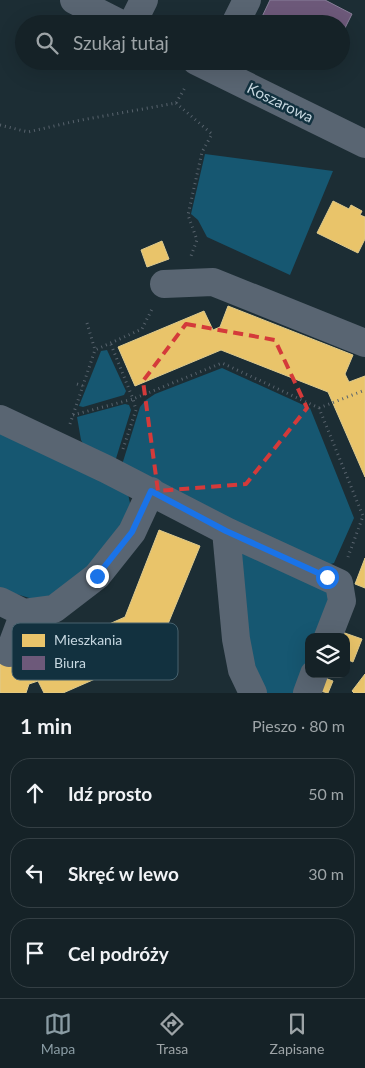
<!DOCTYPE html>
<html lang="pl">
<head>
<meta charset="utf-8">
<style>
  body { margin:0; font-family:Lato,sans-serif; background:#222f33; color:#f1f3f6 }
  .controls { position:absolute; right:15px; bottom:15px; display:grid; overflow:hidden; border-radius:10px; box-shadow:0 5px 20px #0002 }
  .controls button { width:45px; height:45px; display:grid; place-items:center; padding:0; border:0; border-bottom:1px solid #343f44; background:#152227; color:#f1f3f6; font:25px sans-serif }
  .stop { position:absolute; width:15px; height:15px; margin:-11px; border:4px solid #1a73e8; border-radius:50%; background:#fff }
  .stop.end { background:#1a73e8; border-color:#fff; box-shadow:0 1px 5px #0008 }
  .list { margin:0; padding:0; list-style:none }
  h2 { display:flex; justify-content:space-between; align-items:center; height:65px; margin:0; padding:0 20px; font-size:21px }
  h2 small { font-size:16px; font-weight:400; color:#9da4a7 }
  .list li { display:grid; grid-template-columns:32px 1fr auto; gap:15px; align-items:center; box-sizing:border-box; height:70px; margin:0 10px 10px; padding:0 10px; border:1px solid #343f44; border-radius:20px }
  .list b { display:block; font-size:19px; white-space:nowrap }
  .list em { font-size:16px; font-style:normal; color:#9da4a7 }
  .icon { flex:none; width:28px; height:28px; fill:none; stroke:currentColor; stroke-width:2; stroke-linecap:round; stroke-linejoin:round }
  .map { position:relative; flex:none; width:365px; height:693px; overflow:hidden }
  .search { position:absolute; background:#152227; box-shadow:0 5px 20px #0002; left:15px; right:15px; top:15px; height:55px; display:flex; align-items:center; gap:12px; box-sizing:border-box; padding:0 18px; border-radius:28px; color:#9da4a7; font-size:19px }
  .sheet { height:305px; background:#152227 }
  nav { display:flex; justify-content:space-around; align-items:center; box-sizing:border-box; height:70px; border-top:1px solid #343f44; background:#152227; font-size:14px; color:#9da4a7 }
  nav a { display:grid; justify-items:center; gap:2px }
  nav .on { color:#8a9ca4 }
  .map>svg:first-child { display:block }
  .green { fill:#165771 }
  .homes { fill:#e9c46a; stroke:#deca8d }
  .offices { fill:#6d597a; stroke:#887f99 }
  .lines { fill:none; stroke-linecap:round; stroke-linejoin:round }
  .path { stroke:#58636d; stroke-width:3; stroke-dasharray:1 4; stroke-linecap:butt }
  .minor { stroke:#596572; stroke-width:28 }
  .route { stroke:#1a73e8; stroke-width:6 }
  .marked { fill:none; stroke:#d43a3a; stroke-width:4; stroke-dasharray:10 6; stroke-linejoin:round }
  .labels { text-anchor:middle; stroke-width:5; stroke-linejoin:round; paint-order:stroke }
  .street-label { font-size:15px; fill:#c6d7e0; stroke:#12313f }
  .key { fill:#12313f; stroke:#48636f; stroke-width:1 }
  .key-label { font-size:14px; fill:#c6d7e0 }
</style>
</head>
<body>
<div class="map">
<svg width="365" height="693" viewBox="0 0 365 693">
  <rect width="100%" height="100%" fill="#1c2d34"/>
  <path class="green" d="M205,154L333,171L290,275L207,237L198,220L191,214Z
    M107,350L126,391L124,395L83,407L79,406L101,351Z
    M222,368L310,408L354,518L334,563L324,566L121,468L140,407L146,400L155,394Z
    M125,404L129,405L131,410L114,465L88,452L81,440L77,417Z
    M0,426L128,494L132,512L82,578L39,601L0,589Z
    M238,545L322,584L332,599L320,637H309V666L298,693H260L254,683Z"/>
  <path class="homes" d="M333,201L349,209L351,205L362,211L360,215L365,217V239L358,253L317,233Z
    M162,241L169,259L147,267L141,250Z
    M228,306L353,355L345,374L349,382L365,376V477L328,392L221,350L135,386L118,347L204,311L213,330L220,327Z
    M159,530L200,546L161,641L144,635L135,639L143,658L63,693H44L38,681L29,684L26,693H0V649L28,660L125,617Z
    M365,558V588L355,584Z
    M339,631L362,639L353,662L346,659V637H337Z
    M365,674V693H354L352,691Z
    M322,677L333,681L328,693L316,690Z"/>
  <path class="offices" d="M270,0H325L352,14L341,36V24H261L259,23Z"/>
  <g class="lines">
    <path class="path" d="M176,103L212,134L202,152L188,215L197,240L191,256
      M0,125L28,132L76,121L176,103L186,86
      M87,323L95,350
      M77,384L83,386
      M319,408L365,390
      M73,415L133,399L110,342
      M70,424L95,350L142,329L153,307
      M123,449L136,410L133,399L222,363L319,408L363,516L348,557"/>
    <path class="minor" d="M74,0L121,24
      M132,24L144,0
      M235,24L247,0
      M196,61L365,144
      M164,284L213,282L365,343
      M0,419L106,469L226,531L236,639L242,670L253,693
      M226,531L339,583L342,601L328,637
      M0,601L24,613L54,609L97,576L132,532L151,491
      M9,653L24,613
      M307,693L314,674"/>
  </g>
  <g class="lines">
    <path class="route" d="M97,576L132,532L151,491L226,531L327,577"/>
  </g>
  <path class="marked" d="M186,324L275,340L307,408L246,484L158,491L143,381Z"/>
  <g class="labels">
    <g class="street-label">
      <text transform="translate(280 103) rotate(26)" y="5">Koszarowa</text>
    </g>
  </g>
  <rect x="12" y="623" width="166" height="57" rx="8" class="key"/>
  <rect x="22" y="634" width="23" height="13" fill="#e9c46a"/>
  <rect x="22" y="656" width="23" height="14" fill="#6d597a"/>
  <g class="key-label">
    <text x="54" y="645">Mieszkania</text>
    <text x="54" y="668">Biura</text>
  </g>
</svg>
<div class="controls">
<button><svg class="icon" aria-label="layers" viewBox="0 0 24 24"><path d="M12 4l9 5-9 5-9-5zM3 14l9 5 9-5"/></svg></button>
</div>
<div class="stop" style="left:327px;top:577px"></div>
<div class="stop end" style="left:97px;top:576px"></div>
<div class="search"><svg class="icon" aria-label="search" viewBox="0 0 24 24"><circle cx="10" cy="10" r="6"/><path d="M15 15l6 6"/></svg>Szukaj tutaj</div>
</div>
<section class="sheet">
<h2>1 min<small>Pieszo · 80 m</small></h2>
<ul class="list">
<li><svg class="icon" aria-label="ahead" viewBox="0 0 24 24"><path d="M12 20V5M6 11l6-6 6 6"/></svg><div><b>Idź prosto</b></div><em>50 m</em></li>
<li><svg class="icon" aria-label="left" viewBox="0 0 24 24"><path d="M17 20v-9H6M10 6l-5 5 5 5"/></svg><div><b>Skręć w lewo</b></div><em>30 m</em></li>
<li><svg class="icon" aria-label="arrive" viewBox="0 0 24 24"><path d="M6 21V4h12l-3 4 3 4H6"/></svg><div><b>Cel podróży</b></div></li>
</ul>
</section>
<nav>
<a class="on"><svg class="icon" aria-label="map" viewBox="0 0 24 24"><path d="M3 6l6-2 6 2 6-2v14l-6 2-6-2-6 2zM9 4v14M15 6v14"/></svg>Mapa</a>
<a><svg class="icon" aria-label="directions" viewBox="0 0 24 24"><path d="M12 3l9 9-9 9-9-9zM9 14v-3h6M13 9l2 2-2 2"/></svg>Trasa</a>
<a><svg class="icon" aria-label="saved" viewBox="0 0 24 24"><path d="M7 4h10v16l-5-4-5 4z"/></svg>Zapisane</a>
</nav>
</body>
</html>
